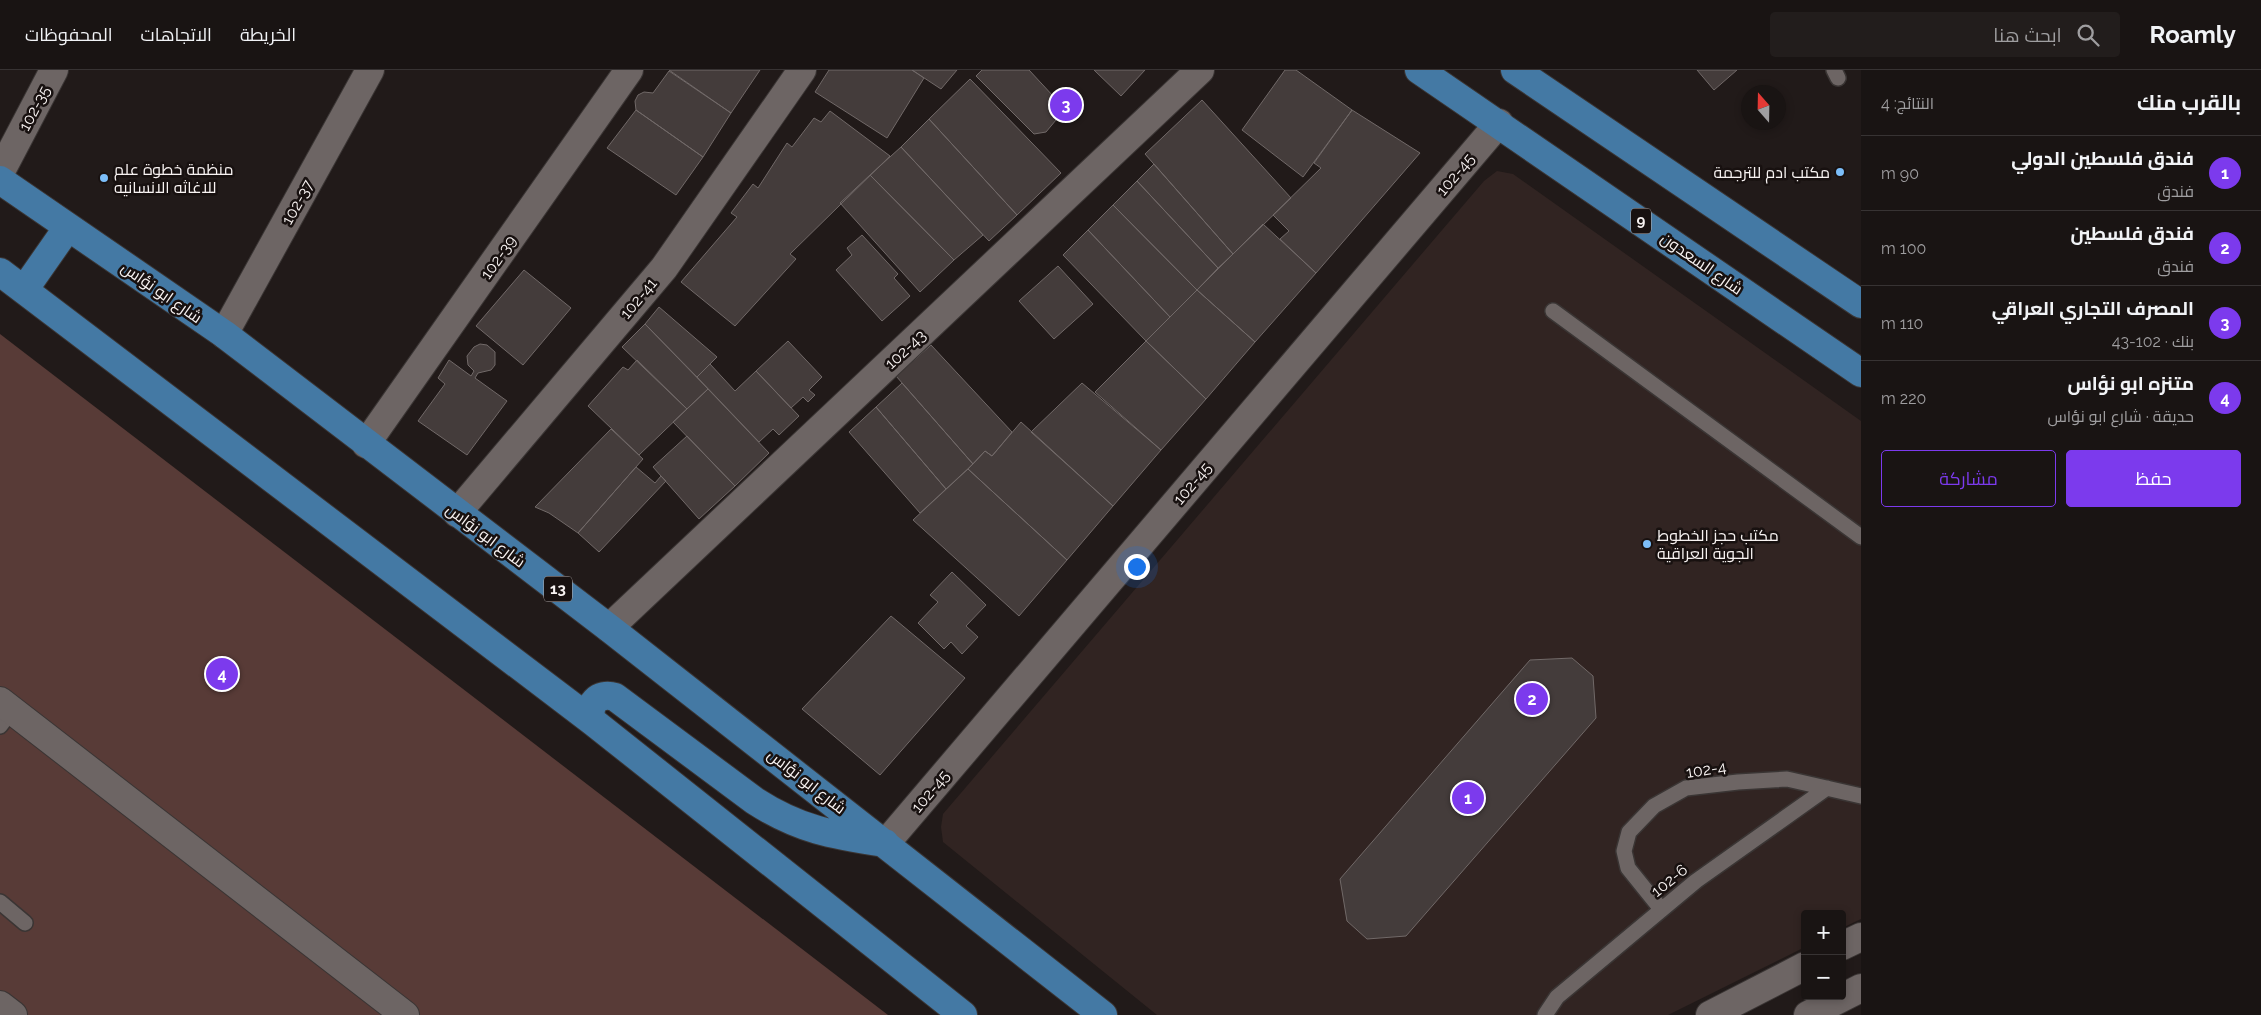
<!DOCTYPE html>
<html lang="ar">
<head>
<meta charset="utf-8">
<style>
  body { margin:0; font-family:Raleway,Cairo,sans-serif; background:#221d1c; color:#f1f3f6; direction:rtl }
  .controls { position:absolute; right:15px; bottom:15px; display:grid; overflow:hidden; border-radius:5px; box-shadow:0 2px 8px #0003 }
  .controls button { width:45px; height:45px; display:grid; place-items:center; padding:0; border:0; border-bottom:1px solid #373333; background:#191413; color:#f1f3f6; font:25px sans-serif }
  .compass { position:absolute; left:1741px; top:15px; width:45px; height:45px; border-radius:50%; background:#191413; box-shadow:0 2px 8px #0003; rotate:340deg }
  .you { position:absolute; left:1136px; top:496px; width:18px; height:18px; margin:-12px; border:4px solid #fff; border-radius:50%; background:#1a73e8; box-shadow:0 0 0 8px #1a73e833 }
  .badge { display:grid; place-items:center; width:32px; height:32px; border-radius:50%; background:#7c3aed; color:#fff; font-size:16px; font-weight:700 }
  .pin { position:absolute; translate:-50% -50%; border:2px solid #fff; box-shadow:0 1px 5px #0006 }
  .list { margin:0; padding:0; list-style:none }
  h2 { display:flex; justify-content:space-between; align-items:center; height:65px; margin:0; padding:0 20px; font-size:21px }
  h2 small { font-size:16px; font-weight:400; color:#9f9ea0 }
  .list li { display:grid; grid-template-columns:32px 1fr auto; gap:15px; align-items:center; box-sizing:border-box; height:75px; padding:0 20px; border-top:1px solid #373333 }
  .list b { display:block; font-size:19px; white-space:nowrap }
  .list p { margin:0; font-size:16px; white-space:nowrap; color:#9f9ea0 }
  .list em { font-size:16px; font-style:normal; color:#9f9ea0 }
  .actions { display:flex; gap:10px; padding:15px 20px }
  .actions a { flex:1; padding:11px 0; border:1px solid #7c3aed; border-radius:5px; text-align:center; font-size:18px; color:#7c3aed }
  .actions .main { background:#7c3aed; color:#fff }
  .icon { flex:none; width:28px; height:28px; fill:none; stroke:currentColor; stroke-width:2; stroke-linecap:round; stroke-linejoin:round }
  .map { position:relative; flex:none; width:1861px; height:945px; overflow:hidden; direction:ltr }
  header { display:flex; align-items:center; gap:30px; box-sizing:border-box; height:70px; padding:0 25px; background:#191413; border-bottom:1px solid #373333 }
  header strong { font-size:24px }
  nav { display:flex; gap:28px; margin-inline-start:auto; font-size:18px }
  .search { width:350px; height:45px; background:#221d1c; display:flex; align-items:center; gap:12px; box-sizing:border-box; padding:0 18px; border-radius:5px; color:#9f9ea0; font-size:19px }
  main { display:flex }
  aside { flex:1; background:#191413 }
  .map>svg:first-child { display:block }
  .built { fill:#312422 }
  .green { fill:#583b37 }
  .building { fill:#443c3b; stroke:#716968 }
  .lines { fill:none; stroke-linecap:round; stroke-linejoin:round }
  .service-casing { stroke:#3a3534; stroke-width:18 }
  .minor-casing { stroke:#3a3534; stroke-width:30 }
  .primary-casing { stroke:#3a3534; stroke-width:30 }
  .service { stroke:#6d6564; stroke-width:15 }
  .minor { stroke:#6d6564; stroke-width:28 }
  .primary { stroke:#4479a4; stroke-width:28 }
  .poi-dot { fill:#7cbef9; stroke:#181110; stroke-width:2 }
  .labels { text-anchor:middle; stroke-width:5; stroke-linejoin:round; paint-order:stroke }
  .shield { fill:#181110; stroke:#b5afae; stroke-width:1 }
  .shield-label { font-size:15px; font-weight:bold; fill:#f8f3f2 }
  .street-label { font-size:16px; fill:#f8f3f2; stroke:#181110 }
  .poi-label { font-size:16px; fill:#f8f3f2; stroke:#181110; text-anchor:start }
</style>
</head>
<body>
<header>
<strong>Roamly</strong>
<div class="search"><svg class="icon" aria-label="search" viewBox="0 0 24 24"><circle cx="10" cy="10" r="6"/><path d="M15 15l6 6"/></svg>ابحث هنا</div>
<nav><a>الخريطة</a><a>الاتجاهات</a><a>المحفوظات</a></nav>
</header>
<main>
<aside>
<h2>بالقرب منك<small>النتائج: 4</small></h2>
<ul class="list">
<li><span class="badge">1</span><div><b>فندق فلسطين الدولي</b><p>فندق</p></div><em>90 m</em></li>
<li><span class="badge">2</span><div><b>فندق فلسطين</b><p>فندق</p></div><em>100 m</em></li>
<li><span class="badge">3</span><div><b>المصرف التجاري العراقي</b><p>بنك · 102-43</p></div><em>110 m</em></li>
<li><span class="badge">4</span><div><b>متنزه ابو نؤاس</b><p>حديقة · شارع ابو نؤاس</p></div><em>220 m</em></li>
</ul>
<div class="actions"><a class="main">حفظ</a><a>مشاركة</a></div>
</aside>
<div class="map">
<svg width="1861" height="945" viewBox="0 0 1861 945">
  <rect width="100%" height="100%" fill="#211a19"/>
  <path class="built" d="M1497,101L1513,104L1861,351V849L1842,858V844H1805V877L1668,945H1157L943,772L941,757L943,744L1484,111Z"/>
  <path class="green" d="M0,264L888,945H0Z"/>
  <path class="building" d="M669,0H760L731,43Z
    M829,0H912L924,8L887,68L815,22Z
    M912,0H957L941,19Z
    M982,0H1029L1054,27L1057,36L1056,50L1046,62L1034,64L976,6Z
    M1094,0H1145L1121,26Z
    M1285,0H1296L1352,40L1303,107L1242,60Z
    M1697,0H1737L1714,20Z
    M669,1L731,43L703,87L636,40L635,31L638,25L644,22L653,23Z
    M970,9L1061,103L1017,145L929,49Z
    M1202,30L1291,128L1233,184L1145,84Z
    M636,40L703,87L676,125L607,78Z
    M1352,40L1420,83L1316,203L1280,169L1289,161L1273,145L1321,98L1314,93Z
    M830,41L890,86L790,184L796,189L735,256L681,212L737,147L731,143L753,114L758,118L787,73L792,77L814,48L821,52Z
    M929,49L1017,145L989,171L901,77Z
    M901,77L983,165L954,190L870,105Z
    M1154,94L1233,184L1218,198L1137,111Z
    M870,105L954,190L920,222L840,133Z
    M1137,111L1218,198L1197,220L1113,135Z
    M1113,135L1197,220L1170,247L1088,160Z
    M1263,154L1316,203L1255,272L1197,220Z
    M1088,160L1170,247L1146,271L1063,185Z
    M862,165L898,204L894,208L910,226L882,251L836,200L852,185L847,178Z
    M1058,196L1093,234L1054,269L1019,231Z
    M524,200L571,238L523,295L476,256Z
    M1197,220L1255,272L1206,329L1146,271Z
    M659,237L717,287L697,307L645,254Z
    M645,254L708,319L687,339L622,277Z
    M788,271L822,307L809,320L815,325L808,332L803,327L791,338L756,301Z
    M1146,271L1206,329L1161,380L1095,322Z
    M480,274L487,275L495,282V295L491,300L478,303L475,308L507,331L467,385L418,351L445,314L438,308L449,290L471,306L474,301L468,295L467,286L474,277Z
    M931,275L1012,362L992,386L985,381L973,394L896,306Z
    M637,290L687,339L639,385L588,336L623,297L628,300Z
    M710,294L735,321L756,301L799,346L779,365L773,359L759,372L697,307Z
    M902,313L973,394L946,419L876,337Z
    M1082,313L1161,380L1113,436L1031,362Z
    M708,319L769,383L735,416L673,352Z
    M876,337L946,419L920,443L849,362Z
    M1021,352L1113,436L1067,490L968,399L985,381L992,386Z
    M611,359L643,389L578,463L549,443L535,437Z
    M687,366L735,416L699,449L653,397Z
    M636,397L655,413L661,406L666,411L599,482L578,463Z
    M968,399L1067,490L1019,546L913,450Z
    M952,502L986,535L966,556L978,567L962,584L951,572L944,579L918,553L938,532L930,525Z
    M891,546L965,608L880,705L802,639Z
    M1572,588L1593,606L1596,648L1406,866L1367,869L1347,851L1340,809L1530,590Z"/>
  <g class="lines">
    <g class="service-casing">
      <path id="service" d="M1834,0L1838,8
        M1553,241L1861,467
        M0,656L12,640
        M0,832L25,853
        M1661,839L1628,798L1624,781L1629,762L1654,736L1686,718L1738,712L1787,709L1861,726
        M1545,945L1557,927L1696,811L1827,718"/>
    </g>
    <g class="minor-casing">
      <path id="minor" d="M0,103L54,0
        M224,264L370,0
        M366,374L629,0
        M457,443L664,198L802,0
        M609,558L1200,0
        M0,631L405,945
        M886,773L1499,53
        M1842,876L1861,867
        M0,935L13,945
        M1710,945L1805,896
        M1808,945L1861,918"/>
    </g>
    <g class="primary-casing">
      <path id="primary" d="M1419,0L1861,303
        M1515,0L1861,234
        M0,110L224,264L609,558L1103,945
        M0,202L592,651L963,945
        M24,220L68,157
        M592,651C587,634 598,622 615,627L755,731C800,760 833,765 885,773"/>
    </g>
    <use href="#service" class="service"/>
    <use href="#minor" class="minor"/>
    <use href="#primary" class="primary"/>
  </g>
  <g class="poi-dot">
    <circle cx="1840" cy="102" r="5"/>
    <circle cx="104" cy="108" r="5"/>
    <circle cx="1647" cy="474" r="5"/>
  </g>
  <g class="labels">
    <g class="shield">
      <rect x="1631" y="138.5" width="20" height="25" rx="4"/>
      <rect x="544" y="506.5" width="28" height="25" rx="4"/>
    </g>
    <g class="shield-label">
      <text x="1641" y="156">9</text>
      <text x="558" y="524">13</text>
    </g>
    <g class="street-label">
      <text transform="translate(34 38) rotate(-62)" y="6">102-35</text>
      <text transform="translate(1455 104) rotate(-50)" y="6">102-45</text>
      <text transform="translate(297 132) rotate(-61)" y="6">102-37</text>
      <text transform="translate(498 187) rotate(-55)" y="6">102-39</text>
      <text transform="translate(1702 193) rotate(35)" y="6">شارع السعدون</text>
      <text transform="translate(162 222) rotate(35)" y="6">شارع ابو نؤاس</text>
      <text transform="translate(638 228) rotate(-50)" y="6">102-41</text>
      <text transform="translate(905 279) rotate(-43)" y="6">102-43</text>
      <text transform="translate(1192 413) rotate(-50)" y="6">102-45</text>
      <text transform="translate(486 465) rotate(37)" y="6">شارع ابو نؤاس</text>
      <text transform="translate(1706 699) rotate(-9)" y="6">102-4</text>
      <text transform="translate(807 711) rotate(38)" y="6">شارع ابو نؤاس</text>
      <text transform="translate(930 721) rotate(-50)" y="6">102-45</text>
      <text transform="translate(1669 810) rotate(-39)" y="6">102-6</text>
    </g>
    <g class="poi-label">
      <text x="114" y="105">منظمة خطوة علم<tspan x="114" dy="18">للاغاثه الانسانيه</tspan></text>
      <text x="1830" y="108" text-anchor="end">مكتب ادم للترجمة</text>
      <text x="1657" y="471">مكتب حجز الخطوط<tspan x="1657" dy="18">الجوية العراقية</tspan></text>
    </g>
  </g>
</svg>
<div class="controls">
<button>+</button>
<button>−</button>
</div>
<svg class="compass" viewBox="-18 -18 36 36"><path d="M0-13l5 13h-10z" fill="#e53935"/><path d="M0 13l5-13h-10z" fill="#9f9ea0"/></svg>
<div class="you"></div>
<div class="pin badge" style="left:1468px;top:728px">1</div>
<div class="pin badge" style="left:1532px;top:629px">2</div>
<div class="pin badge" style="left:1066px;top:35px">3</div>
<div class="pin badge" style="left:222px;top:604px">4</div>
</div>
</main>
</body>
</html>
